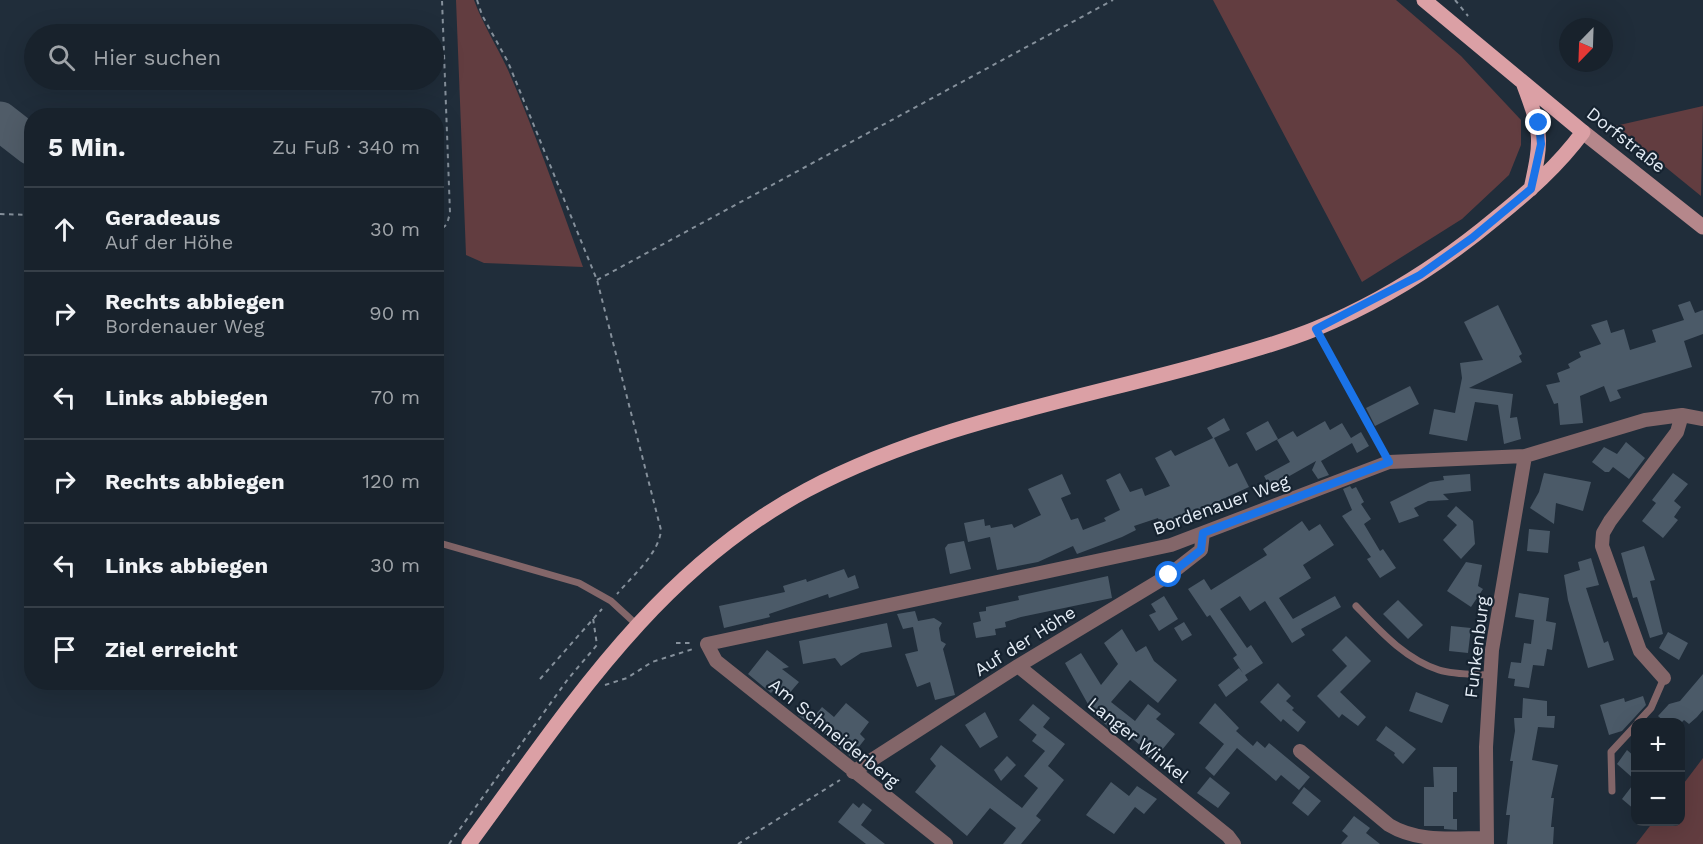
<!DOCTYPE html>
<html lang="de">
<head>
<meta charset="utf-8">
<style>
  body { margin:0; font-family:"Work Sans",sans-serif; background:#252f38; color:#f1f3f6 }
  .controls { position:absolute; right:18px; bottom:18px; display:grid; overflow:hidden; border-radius:12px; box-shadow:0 6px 24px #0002 }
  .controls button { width:54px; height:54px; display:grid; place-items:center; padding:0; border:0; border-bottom:2px solid #363f48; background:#18222c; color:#f1f3f6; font:30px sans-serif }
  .compass { position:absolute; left:1559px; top:18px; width:54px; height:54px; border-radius:50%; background:#18222c; box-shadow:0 6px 24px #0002; rotate:203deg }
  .stop { position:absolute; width:18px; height:18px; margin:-14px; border:4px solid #1a73e8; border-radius:50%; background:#fff }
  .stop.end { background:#1a73e8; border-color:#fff; box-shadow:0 2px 6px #0008 }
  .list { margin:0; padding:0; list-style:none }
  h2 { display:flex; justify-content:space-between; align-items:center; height:78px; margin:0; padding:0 24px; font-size:26px }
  h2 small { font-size:20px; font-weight:400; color:#9fa4a9 }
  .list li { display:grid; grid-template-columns:39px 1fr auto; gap:18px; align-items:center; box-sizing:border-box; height:84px; padding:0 24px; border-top:2px solid #363f48 }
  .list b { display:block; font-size:22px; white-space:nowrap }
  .list p { margin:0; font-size:20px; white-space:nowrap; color:#9fa4a9 }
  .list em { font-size:20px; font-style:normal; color:#9fa4a9 }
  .icon { flex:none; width:33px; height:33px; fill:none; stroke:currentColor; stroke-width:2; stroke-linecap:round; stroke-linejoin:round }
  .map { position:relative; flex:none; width:1703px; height:844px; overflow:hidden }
  .search { position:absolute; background:#18222c; box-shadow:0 6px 24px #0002; left:24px; top:24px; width:420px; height:66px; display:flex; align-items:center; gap:15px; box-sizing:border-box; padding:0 21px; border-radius:33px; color:#9fa4a9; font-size:22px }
  .panel { position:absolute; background:#18222c; box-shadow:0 6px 24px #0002; left:24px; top:108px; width:420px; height:582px; border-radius:24px }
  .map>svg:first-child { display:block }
  .green { fill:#623d40 }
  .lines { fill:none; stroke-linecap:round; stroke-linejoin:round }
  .taxiway { stroke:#505c68; stroke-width:39 }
  .building { fill:#4b5a68 }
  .path { stroke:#85909b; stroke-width:2; stroke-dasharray:4.5 4.5; stroke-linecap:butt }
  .lane { stroke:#836669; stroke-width:7 }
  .street { stroke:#836669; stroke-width:14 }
  .secondary { stroke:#b5878b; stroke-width:15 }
  .primary { stroke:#dba0a5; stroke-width:15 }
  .route { stroke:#1a73e8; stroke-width:8 }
  .labels { text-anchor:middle; stroke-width:4.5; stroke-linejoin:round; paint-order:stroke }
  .street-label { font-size:18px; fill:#e4ecf5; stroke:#162330 }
</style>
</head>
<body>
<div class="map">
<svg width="1703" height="844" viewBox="0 0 1703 844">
  <rect width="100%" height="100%" fill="#202d3a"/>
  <path class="green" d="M456,0H474C483,25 497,46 508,70C536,134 559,201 583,267L484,263L466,255Z
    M1213,0H1396L1461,56L1521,120V145L1509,175L1462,219L1362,282Z
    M1703,106L1701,196L1615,126Z
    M1703,758V844H1636L1653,822H1680L1681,787Z"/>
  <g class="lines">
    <path class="taxiway" d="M0,121L32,146"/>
  </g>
  <path class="building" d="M1690,301L1695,313L1703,310V334L1684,341L1692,367L1617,390L1621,398L1610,402L1604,386L1580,396L1583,423L1560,425L1558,403L1554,404L1546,385L1560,382L1557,373L1570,368L1568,364L1581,357L1579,352L1601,344L1591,325L1607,320L1611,333L1624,329L1630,350L1656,342L1652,330L1684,320L1678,305Z
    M1498,305L1522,354L1519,356L1522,362L1469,388L1513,394L1510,418L1517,417L1521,439L1504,444L1498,405L1475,402L1467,441L1429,434L1434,409L1455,413L1462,378L1460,363L1483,360L1464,322Z
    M1410,386L1419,404L1375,426L1366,408Z
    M1224,418L1230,430L1214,438L1229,467L1237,463L1249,487L1180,519L1182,523L1170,528L1167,521L1160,524L1158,518L1134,526L1136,530L1122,537L1077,554L1073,546L1038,562L997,570L990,537L968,542L964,523L984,519L985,526L990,525L991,528L1012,524L1014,528L1041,515L1028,489L1062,474L1071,494L1061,498L1071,520L1078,518L1083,530L1106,521L1104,518L1120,510L1106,480L1120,473L1130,492L1142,488L1145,496L1170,486L1155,458L1171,450L1175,456L1213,438L1207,428Z
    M1268,421L1278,439L1256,451L1246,433Z
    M1325,421L1330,430L1342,423L1351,438L1361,432L1369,446L1357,453L1352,443L1321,461L1329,475L1318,479L1312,470L1316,461L1270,487L1264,476L1290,462L1277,440L1293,431L1297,437Z
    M1626,442L1645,458L1629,479L1613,467L1609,472H1605L1592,462L1604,447L1617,454Z
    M1544,473L1591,482L1583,511L1556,503L1554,524L1530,508L1539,492Z
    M1673,473L1688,484L1674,501L1681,507L1674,517L1678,520L1663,538L1642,521L1656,503L1652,500Z
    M1470,474L1471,491L1443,494L1449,500L1428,501L1414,508L1419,516L1399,523L1390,502L1430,482L1444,480L1443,476Z
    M1350,486L1352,489L1356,487L1364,502L1361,504L1371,519L1364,524L1380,551L1383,549L1396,568L1380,578L1367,559L1371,557L1342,516L1352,510L1343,489Z
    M1456,506L1473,521L1475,544L1461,559L1443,540L1457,525L1447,516Z
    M1302,521L1309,531L1320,524L1334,545L1303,565L1311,578L1279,598L1293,619L1335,596L1341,607L1301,629L1305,635L1292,643L1265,601L1250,611L1240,596L1220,609L1247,648L1251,645L1263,663L1245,675L1248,680L1226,697L1218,685L1239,668L1243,673L1233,658L1237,655L1210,615L1207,617L1188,589L1204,579L1211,590L1267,555L1263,549Z
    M1529,529L1550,531L1548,553L1527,551Z
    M964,541L971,569L950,574L945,548L948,544Z
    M1644,546L1655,580L1650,581L1663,634L1650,638L1637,597L1633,598L1621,553Z
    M1591,558L1599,585L1586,588L1604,643L1608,641L1614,660L1588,668L1568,600L1564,575L1580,570L1578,562Z
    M1466,562L1482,565L1478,586L1483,589L1471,607L1447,591Z
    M844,569L848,578L855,575L859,588L829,598L828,594L769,614L770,617L724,628L719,606L785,592L783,586L806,579L807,582Z
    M1108,576L1112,598L1021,617L1005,622L1006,627L995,629L996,635L976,638L973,623L981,621L979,612L986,611V607L1019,600L1018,596Z
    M1519,593L1549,598L1546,621L1556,623L1552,650L1547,649L1544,666L1533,665L1529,688L1514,686L1515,679L1508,678L1511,662L1521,663L1524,643L1531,644L1534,620L1515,617Z
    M1164,596L1178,619L1159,631L1149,615L1156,612L1151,604Z
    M1398,600L1423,625L1408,639L1383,614Z
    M915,611L918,621L934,618L942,623L939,628L941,641L946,644L943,649L955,695L935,700L930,682L917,687L905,654L918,651L913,627L903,629L897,614Z
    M1184,622L1192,635L1182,641L1174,628Z
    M887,623L892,647L861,653L841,666L835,658L803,664L799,641Z
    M1451,626L1471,628L1468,653L1449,651Z
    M1122,629L1136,652L1146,646L1154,661L1177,680L1158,703L1130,680L1111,702L1135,721L1148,704L1161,714L1156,719L1175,734L1153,761L1140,750L1141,746L1120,728L1116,733L1094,715L1065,663L1081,653L1101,685L1118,664L1104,643Z
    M1668,632L1688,643L1679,660L1659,648Z
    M1346,636L1371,661L1340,692L1366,717L1358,726L1342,714L1339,718L1317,696L1347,666L1332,650Z
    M767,650L789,667L782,669L799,682L787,696L776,687L771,693L748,674Z
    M1703,674V710L1697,717L1689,724L1684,720L1681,723H1666L1658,716L1669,704L1680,701Z
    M1278,683L1291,696L1286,701L1294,708L1292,710L1306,722L1298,732L1283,719L1281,722L1260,702Z
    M1416,692L1449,705L1442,723L1409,711Z
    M1643,696L1646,705L1622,731L1609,735L1600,705L1624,698L1625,702Z
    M1523,698L1547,701V716H1555L1554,728L1538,727L1532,760L1558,765L1551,798H1554L1551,827H1554L1553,844H1507L1510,815H1506L1513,761H1510L1515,731L1514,718H1522Z
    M846,703L869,722L860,734L865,739L851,757L832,742L834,740L798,715L802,710L813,718L822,707L834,717Z
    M1215,703L1239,728L1236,731L1253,746L1257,741L1265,748L1269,743L1310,777L1299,790L1281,775L1276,781L1237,748L1214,776L1205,768L1224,744L1199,723Z
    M1033,704L1050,718L1043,727L1065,744L1048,766L1064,780L1036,816L1041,820L1021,844H1003L1016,828L990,808L967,836L915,792L936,766L930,759L941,745L1022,808L1038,788L1024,776L1045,751L1032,741L1038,733L1037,735L1019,720Z
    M985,712L998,737L980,748L965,725Z
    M1386,726L1416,749L1403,764L1394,755L1395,753L1376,740Z
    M1627,750L1635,757V780L1617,764Z
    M1007,756L1016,765L1001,781L994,770Z
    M1433,767H1457V792H1453V819H1457V830L1444,829V826H1424V787H1434Z
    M1210,777L1230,793L1218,808L1197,793Z
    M1111,782L1129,796L1137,786L1157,799L1144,814L1135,807L1114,834L1086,815Z
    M1635,782V810L1622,799Z
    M1304,787L1321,801L1308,816L1292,803Z
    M853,803L859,808L863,803L872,810L861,825L885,844H866L838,822Z
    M1354,816L1370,828L1366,833L1380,844H1341L1348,836L1342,831Z"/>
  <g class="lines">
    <path class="path" d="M477,0L482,15L508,62L597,280L661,530C659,554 632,576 617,594
      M1455,0L1468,16
      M0,214L32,215
      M436,234L447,224L450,213L442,0
      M597,280L1113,0
      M1323,341L1382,449
      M676,643H692
      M540,679L602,609
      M605,685L627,678L652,662L693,649
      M449,844L568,679L597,645L593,618
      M738,844L840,780"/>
    <path class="lane" d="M436,542L579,583L611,601L636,624
      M1356,606C1380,631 1405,659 1439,670C1455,675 1474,674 1490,675
      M1638,722L1651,708L1664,678
      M1612,791L1611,752L1636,725"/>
    <path class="street" d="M1018,666L1228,836L1234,844
      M1664,678L1640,651L1602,546L1603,533L1610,521L1677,432L1682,415
      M1300,751L1389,825C1419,843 1453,838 1487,838
      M853,772L1018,666L1169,575L1201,550L1203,533
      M946,844L716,661L707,644L1171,545L1389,462L1525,456L1645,420L1682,415L1703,419
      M1487,844L1486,747L1492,650L1525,456"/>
    <path class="secondary" d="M1583,132L1703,227"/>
    <path class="primary" d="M1524,85C1542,133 1542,139 1531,189
      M469,844C568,710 655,571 807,490C932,424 1075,400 1211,362C1246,352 1281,343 1315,329C1381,302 1442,263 1496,218C1528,192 1558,166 1583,132L1424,0"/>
  </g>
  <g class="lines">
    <path class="route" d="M1169,575L1201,550L1203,533L1389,462L1316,329L1420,275L1472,238L1531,189L1541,144L1539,123"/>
  </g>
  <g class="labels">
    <g class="street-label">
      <text transform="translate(1626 140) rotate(38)" y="6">Dorfstraße</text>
      <text transform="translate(1221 505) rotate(-20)" y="6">Bordenauer Weg</text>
      <text transform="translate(1025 641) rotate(-32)" y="6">Auf der Höhe</text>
      <text transform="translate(1477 647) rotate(-83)" y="6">Funkenburg</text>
      <text transform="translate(834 733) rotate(39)" y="6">Am Schneiderberg</text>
      <text transform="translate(1138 740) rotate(39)" y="6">Langer Winkel</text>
    </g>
  </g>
</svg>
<div class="controls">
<button>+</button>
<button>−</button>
</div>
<svg class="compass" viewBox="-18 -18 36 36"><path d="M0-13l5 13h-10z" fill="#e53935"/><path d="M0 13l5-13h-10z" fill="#9fa4a9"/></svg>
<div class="stop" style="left:1169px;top:575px"></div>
<div class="stop end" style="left:1539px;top:123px"></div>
<div class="search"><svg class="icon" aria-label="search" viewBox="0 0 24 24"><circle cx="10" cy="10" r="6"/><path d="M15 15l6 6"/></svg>Hier suchen</div>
<section class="panel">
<h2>5 Min.<small>Zu Fuß · 340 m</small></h2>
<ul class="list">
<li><svg class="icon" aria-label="ahead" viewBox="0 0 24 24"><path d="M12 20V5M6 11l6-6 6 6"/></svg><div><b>Geradeaus</b><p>Auf der Höhe</p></div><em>30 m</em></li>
<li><svg class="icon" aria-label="right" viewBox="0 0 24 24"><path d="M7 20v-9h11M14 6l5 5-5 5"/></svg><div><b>Rechts abbiegen</b><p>Bordenauer Weg</p></div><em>90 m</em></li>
<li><svg class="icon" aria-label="left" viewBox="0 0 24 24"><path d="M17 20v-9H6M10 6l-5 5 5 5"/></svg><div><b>Links abbiegen</b></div><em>70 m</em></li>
<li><svg class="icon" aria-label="right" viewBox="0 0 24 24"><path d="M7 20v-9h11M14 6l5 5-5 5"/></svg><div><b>Rechts abbiegen</b></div><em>120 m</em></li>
<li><svg class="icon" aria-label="left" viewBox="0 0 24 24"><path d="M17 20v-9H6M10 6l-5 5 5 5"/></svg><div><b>Links abbiegen</b></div><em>30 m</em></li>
<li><svg class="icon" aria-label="arrive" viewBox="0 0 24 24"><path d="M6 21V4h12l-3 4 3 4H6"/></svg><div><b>Ziel erreicht</b></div></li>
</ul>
</section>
</div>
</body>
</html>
